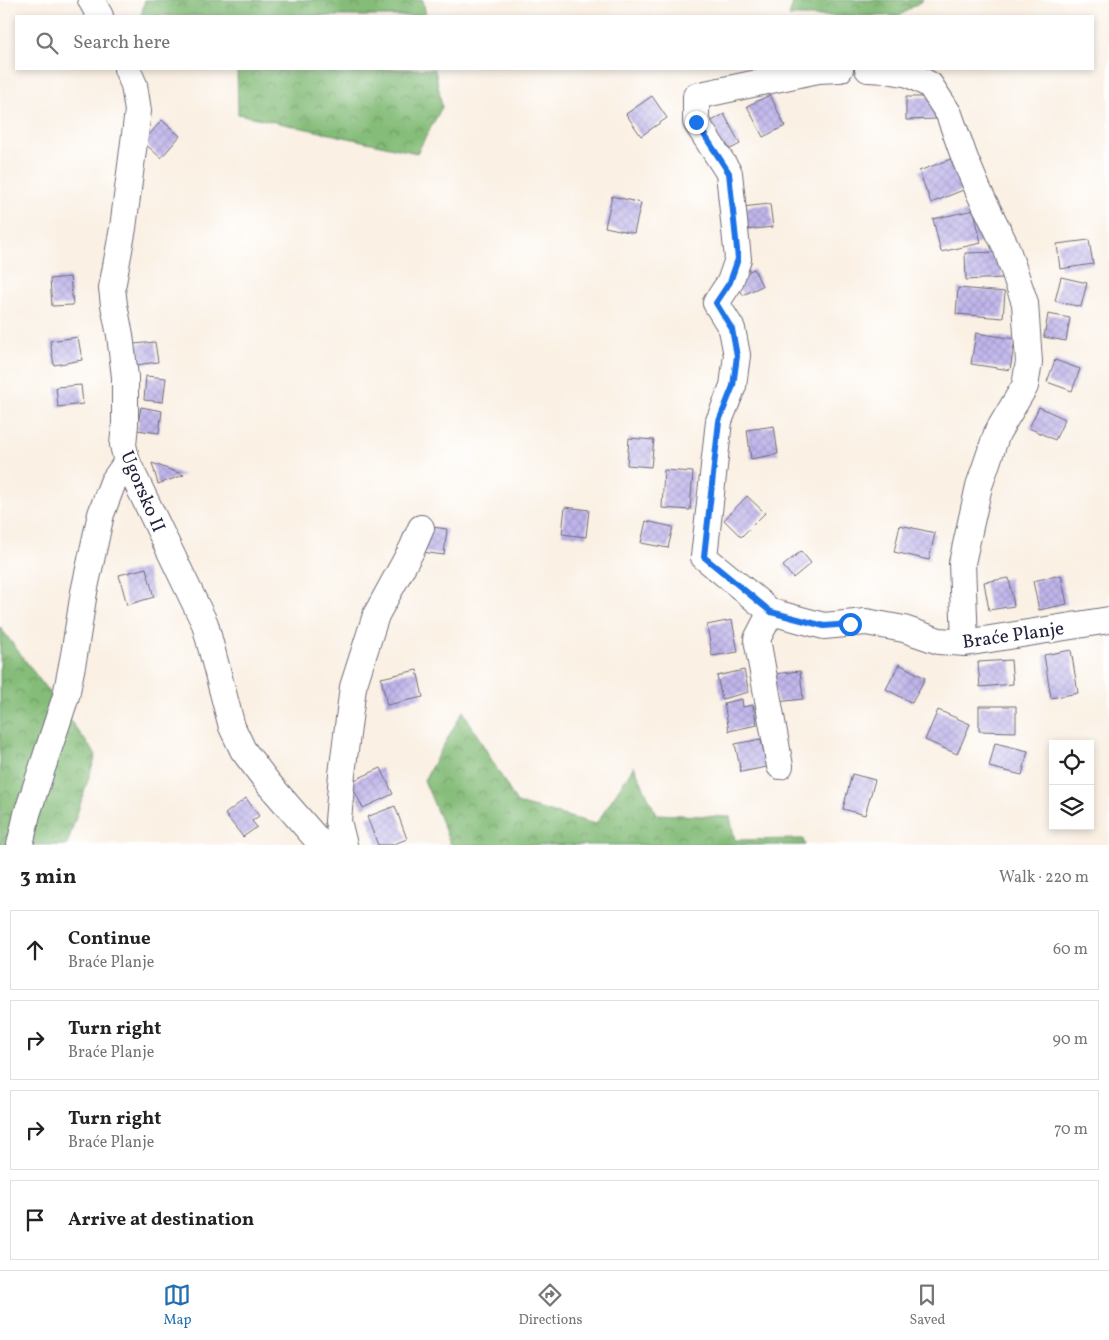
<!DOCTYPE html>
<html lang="en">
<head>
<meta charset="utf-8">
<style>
  body { margin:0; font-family:Vollkorn,serif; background:#f6f6f6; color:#222 }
  .controls { position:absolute; right:15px; bottom:15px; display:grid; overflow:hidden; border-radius:0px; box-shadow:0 2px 8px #0003 }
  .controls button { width:45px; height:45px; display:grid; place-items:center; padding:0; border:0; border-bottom:1px solid #e0e0e0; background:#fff; color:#222; font:25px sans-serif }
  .stop { position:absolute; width:15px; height:15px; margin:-11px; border:4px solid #1a73e8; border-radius:50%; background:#fff }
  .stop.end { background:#1a73e8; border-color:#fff; box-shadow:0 1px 5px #0008 }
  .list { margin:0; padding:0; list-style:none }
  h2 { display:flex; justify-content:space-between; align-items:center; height:65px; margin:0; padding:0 20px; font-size:21px }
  h2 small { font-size:16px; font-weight:400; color:#767676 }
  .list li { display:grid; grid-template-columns:32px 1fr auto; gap:15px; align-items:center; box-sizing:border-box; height:80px; margin:0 10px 10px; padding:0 10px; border:1px solid #e0e0e0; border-radius:0px }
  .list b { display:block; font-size:19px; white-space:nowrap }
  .list p { margin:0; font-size:16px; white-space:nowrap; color:#767676 }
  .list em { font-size:16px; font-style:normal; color:#767676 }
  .icon { flex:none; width:28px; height:28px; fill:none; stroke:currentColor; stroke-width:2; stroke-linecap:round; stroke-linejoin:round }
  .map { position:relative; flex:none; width:1109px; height:845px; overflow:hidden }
  .search { position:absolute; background:#fff; box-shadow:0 2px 8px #0003; left:15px; right:15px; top:15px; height:55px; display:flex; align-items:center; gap:12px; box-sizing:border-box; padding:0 18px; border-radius:0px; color:#767676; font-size:19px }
  .sheet { height:425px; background:#fff }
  nav { display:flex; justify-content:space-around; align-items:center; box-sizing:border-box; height:70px; border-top:1px solid #e0e0e0; background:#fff; font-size:14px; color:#767676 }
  nav a { display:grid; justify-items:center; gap:2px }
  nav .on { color:#1f6fb2 }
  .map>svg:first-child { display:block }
  .forest { fill:url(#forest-crowns); stroke:#536f5a }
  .building { fill:url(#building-cross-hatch) }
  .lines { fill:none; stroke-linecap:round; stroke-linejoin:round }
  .minor-casing { stroke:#6e6a76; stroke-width:28 }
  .minor { stroke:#fff; stroke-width:26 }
  .route { stroke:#1a73e8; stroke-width:6 }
  .labels { text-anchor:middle; stroke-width:4.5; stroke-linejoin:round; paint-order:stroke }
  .street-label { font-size:19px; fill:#22223b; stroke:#fff }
</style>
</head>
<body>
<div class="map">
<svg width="1109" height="845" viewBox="0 0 1109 845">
  <defs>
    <pattern id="forest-crowns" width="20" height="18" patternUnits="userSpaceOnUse" patternTransform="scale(1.25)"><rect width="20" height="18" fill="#84bc78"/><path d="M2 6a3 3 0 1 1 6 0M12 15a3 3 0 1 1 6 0" fill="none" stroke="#6c9864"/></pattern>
    <pattern id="building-cross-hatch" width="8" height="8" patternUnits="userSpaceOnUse" patternTransform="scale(1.25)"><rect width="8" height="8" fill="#bfb5ea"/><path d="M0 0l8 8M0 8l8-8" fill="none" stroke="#a49bca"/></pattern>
  </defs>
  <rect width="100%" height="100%" fill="#fff"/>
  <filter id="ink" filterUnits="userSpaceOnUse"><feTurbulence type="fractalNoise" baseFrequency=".02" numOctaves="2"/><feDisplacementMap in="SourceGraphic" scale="10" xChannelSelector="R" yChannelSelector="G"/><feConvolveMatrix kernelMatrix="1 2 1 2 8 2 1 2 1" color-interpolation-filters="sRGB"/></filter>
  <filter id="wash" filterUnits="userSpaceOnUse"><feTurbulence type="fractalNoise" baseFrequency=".0096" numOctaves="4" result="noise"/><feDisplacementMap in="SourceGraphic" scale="20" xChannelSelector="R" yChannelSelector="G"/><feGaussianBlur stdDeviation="1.12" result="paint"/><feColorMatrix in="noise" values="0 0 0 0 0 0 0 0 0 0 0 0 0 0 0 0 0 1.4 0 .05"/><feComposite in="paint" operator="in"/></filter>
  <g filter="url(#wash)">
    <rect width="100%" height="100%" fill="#faf0e3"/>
    <path class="forest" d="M145,0H423L426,16H141Z
      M794,0H923L899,16H789Z
      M237,69H435L442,107L417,153L238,114Z
      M0,627L96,755L67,845H0Z
      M463,711L517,803L596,824L634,766L656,814L730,817L735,840L803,839L805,845H451L424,780Z"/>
    <g id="blocks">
      <path class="building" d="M770,95L785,126L763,137L747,106Z
        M652,96L667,118L641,136L626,114Z
        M906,97H938V119L906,120Z
        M724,114L740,144L721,154L705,125Z
        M162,120L180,136L161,158L143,142Z
        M956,157L968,188L931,203L919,171Z
        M612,196L641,203L634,233L605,227Z
        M770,204L773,227L745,230L742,207Z
        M974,210L981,243L941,252L933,219Z
        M1089,240L1093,264L1060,269L1057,244Z
        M1001,252L1002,278L966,280L965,253Z
        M754,269L762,286L743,295L734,278Z
        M70,277L73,305L52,306L50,279Z
        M1061,277L1087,283L1081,307L1055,301Z
        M958,288L1005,292L1003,318L956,314Z
        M1048,314L1070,318L1066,341L1044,337Z
        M976,333L1015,339L1010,370L971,364Z
        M78,337L82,360L54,365L50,341Z
        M155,342L158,362L136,365L134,344Z
        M1055,360L1080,369L1072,391L1047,382Z
        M146,376L166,378L163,402L144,400Z
        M81,385L83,404L58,407L56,387Z
        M141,407L162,411L159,433L137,430Z
        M1039,407L1065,419L1055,440L1029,428Z
        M774,426L778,454L751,459L747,430Z
        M629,438L654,440L651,467L627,465Z
        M152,463L184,475L158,484Z
        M664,470L693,472L690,510L662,508Z
        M747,496L765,513L741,537L724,520Z
        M565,507L589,510L586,537L562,534Z
        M646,521L673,527L668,548L641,543Z
        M900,525L935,533L929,560L894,552Z
        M425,526L447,529L444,555L421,552Z
        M801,551L811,563L793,578L783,566Z
        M146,568L154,597L127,605L119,575Z
        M1061,575L1067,604L1039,610L1033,581Z
        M1009,578L1014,606L989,610L984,582Z
        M732,620L738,652L712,656L707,625Z
        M1071,650L1078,693L1051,698L1044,655Z
        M1011,660L1013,684L980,687L978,662Z
        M899,664L925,678L912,703L886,689Z
        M417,670L423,697L387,705L381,678Z
        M744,670L749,692L722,699L717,676Z
        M800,671L803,699L777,702L773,674Z
        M742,699L743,707L753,705L757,725L729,731L724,703Z
        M979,706H1016V732L979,731Z
        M938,710L970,724L957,754L925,740Z
        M761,739L767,767L741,772L735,744Z
        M995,743L1028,751L1022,775L989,767Z
        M381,768L393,794L363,808L350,782Z
        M852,774L875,780L865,815L843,809Z
        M246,798L259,816L252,821L257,827L243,837L225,814Z
        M395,806L407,839L391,845H378L367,817Z"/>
    </g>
  </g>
  <g filter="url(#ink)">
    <use href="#blocks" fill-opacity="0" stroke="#6e6a76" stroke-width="1"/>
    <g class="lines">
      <g class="minor-casing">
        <path id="minor" d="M91,0L100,16
          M127,69L134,85L138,111L123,228L112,288L114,305L120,335L125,377V424L123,445L127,462L205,624L232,727L243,750L268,783L322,845
          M840,69L818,70L696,96V122L729,173L738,259L730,282L716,303L732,329L737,355L733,386L719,421L704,557L771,612L824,626L866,622L904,629L939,641L965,643L1109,620
          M868,69L887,70L909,74L930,85L949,114L965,159L979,192L1006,247L1025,303L1029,362L1025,386L997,433L979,486L962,563L965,643
          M771,612L757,639L780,766
          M20,845L27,814L66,696L74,655L84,592L101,514L113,482L127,462
          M344,845L338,821L342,774L353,687L376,615L412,549L421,528"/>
      </g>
      <use href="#minor" class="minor"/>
    </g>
  </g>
  <g class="lines" filter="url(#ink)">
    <path class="route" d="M696,122L729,173L738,259L730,282L716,303L732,329L737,356L733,386L719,421L704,557L771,612L824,626L850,624"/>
  </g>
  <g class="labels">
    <g class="street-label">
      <text transform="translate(144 491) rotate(67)" y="7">Ugorsko II</text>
      <text transform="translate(1013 634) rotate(-8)" y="7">Braće Planje</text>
    </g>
  </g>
</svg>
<div class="controls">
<button><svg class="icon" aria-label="locate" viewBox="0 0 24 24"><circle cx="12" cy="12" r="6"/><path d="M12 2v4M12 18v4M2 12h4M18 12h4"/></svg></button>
<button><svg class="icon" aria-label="layers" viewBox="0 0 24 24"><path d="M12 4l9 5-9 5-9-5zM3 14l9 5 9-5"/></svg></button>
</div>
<div class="stop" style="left:850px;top:624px"></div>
<div class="stop end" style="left:696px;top:122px"></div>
<div class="search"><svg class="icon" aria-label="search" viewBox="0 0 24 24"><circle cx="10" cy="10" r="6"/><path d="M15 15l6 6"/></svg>Search here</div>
</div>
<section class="sheet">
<h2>3 min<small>Walk · 220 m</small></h2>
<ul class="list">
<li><svg class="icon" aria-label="ahead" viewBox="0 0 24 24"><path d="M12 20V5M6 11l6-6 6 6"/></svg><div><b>Continue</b><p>Braće Planje</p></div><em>60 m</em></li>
<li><svg class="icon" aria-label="right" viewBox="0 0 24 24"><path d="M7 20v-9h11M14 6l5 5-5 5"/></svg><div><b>Turn right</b><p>Braće Planje</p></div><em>90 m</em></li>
<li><svg class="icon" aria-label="right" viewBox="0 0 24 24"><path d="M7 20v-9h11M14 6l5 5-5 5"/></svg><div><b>Turn right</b><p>Braće Planje</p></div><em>70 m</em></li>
<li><svg class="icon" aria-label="arrive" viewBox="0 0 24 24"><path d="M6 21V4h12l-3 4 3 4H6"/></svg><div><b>Arrive at destination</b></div></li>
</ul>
</section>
<nav>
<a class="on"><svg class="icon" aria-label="map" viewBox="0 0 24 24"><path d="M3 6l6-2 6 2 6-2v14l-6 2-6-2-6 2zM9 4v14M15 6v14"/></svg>Map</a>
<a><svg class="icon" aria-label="directions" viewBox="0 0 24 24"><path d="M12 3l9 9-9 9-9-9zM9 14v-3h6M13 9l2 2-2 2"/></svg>Directions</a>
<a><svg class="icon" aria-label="saved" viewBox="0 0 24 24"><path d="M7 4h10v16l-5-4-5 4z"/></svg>Saved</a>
</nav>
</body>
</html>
